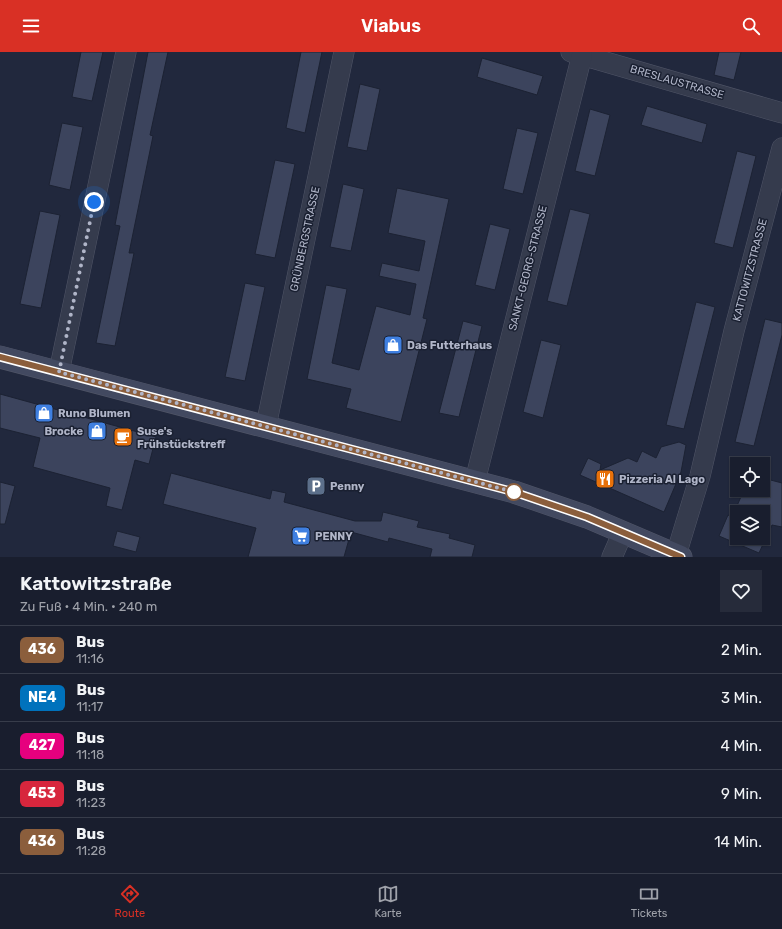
<!DOCTYPE html>
<html lang="de">
<head>
<meta charset="utf-8">
<style>
	body { margin:0; font-family:Rubik,sans-serif; background:#262b3a; color:#f1f3f6; height:100vh; display:flex; flex-direction:column; font-size:15px; white-space:nowrap }
	* { box-sizing:border-box; margin:0 }
	p { font-size:13px; color:#9fa2aa }
	.icon { flex:none; width:22px; height:22px; fill:none; stroke:currentColor; stroke-width:2; stroke-linecap:round; stroke-linejoin:round }
	.map { position:relative; height:505px; overflow:hidden }
	.details { display:flex; flex-direction:column; background:#191e2e; flex:1 }
	.details>* { flex:none }
	.badge { padding:0 8px; border-radius:6px; font-size:14px; line-height:26px }
	.controls { position:absolute; left:730px; top:405px; display:grid; gap:8px }
	.controls a { display:grid; place-items:center; width:40px; height:40px; border-radius:0px; background:#191e2e; box-shadow:0 1px 3px #0004,0 0 0 1px #373c4a; font-size:20px }
	.you { position:absolute; width:20px; height:20px; margin:-10px; border:3px solid #fff; border-radius:50%; background:#1a73e8; box-shadow:0 0 0 6px #1a73e833 }
	.map>.badge { position:absolute; translate:-50% -50%; box-shadow:0 0 0 2px #fff }
	.round { display:grid; place-items:center; flex:none; width:42px; height:42px; border-radius:0px; background:#262b3a }
	.overview { display:flex; align-items:center; justify-content:space-between; height:68px; padding:0 20px }
	h1 { font-size:19px; font-weight:600; line-height:30px }
	ul { padding:0; list-style:none }
	li { display:flex; align-items:center; gap:12px; height:48px; padding:0 20px; border-top:1px solid #373c4a }
	li div { flex:1 }
	li b { display:block; font-size:15px }
	li em { font-style:normal }
	li .badge { min-width:44px; font-weight:700; text-align:center }
	header { display:flex; justify-content:space-between; align-items:center; height:52px; padding:0 20px; background:#d93025; color:#fff; font-size:18px; font-weight:600 }
	.menu { display:flex; justify-content:space-around; align-items:center; height:56px; border-top:1px solid #373c4a; background:#191e2e; font-size:11px; color:#9fa2aa }
	.menu a { display:grid; justify-items:center; gap:2px }
	.menu .active { color:#d93025 }
	.map>svg:first-child { display:block }
	.building { fill:#3c445d; stroke:#1c2233; fill-rule:evenodd }
	.lines { fill:none; stroke-linecap:round; stroke-linejoin:round }
	.street-casing { stroke:#505567; stroke-width:21 }
	.secondary-casing { stroke:#505567; stroke-width:23 }
	.street { stroke:#353b4d; stroke-width:20 }
	.secondary { stroke:#424960; stroke-width:22 }
	.line-casing { stroke:#fff; stroke-width:9 }
	.line { stroke:#8b5e3c; stroke-width:6 }
	.walk { stroke:#b0b5c8; stroke-width:4; stroke-dasharray:0 7.2 }
	.stop-dot { fill:#fff; stroke:#8b5e3c; stroke-width:2 }
	.labels { text-anchor:middle; dominant-baseline:central; stroke-width:3; stroke-linejoin:round; paint-order:stroke }
	.street-label { font-size:11px; fill:#b0b5c8; stroke:#1a2031 }
	.poi-label { font-size:11px; font-weight:bold; fill:#b0b5c8; stroke:#1a2031; text-anchor:start }
</style>
</head>
<body>
<header><svg class="icon" aria-label="menu" viewBox="0 0 24 24"><path d="M4 6h16M4 12h16M4 18h16"/></svg>Viabus<svg class="icon" aria-label="search" viewBox="0 0 24 24"><circle cx="10" cy="10" r="6"/><path d="M15 15l6 6"/></svg></header>
<div class="map">
<svg width="782" height="505" viewBox="0 0 782 505">
	<rect width="100%" height="100%" fill="#21283d"/>
	<!-- building -->
	<g class="building">
		<polygon points="81,0 103,0 92,49 72,45"/>
		<polygon points="148,0 168,0 150,83 153,84 129,201 134,201 115,294 96,291 120,174 115,173"/>
		<polygon points="301,0 322,0 305,81 286,76"/>
		<polygon points="719,0 741,0 734,28 714,23"/>
		<polygon points="482,6 543,24 537,43 477,25"/>
		<polygon points="360,32 380,37 367,99 347,95"/>
		<polygon points="647,54 707,72 702,91 641,73"/>
		<polygon points="590,57 610,63 595,124 575,119"/>
		<polygon points="62,71 83,75 70,138 49,133"/>
		<polygon points="517,76 538,81 523,142 503,137"/>
		<polygon points="737,99 756,104 733,196 714,191"/>
		<polygon points="275,108 295,112 275,206 255,202"/>
		<polygon points="343,132 364,137 351,199 330,195"/>
		<polygon points="397,136 449,147 423,266 427,267 401,370 346,356 351,337 307,327 326,233 347,237 332,311 359,318 376,254 410,263 416,232 379,224 382,211 419,219 425,189 388,181"/>
		<polygon points="570,157 590,162 567,254 547,249"/>
		<polygon points="40,159 60,163 41,256 20,252"/>
		<polygon points="490,172 510,177 495,238 475,233"/>
		<polygon points="245,231 265,235 245,329 225,325"/>
		<polygon points="696,250 715,255 684,377 666,373"/>
		<polygon points="765,267 782,271 782,283 754,394 735,390"/>
		<polygon points="463,269 482,274 459,365 439,361"/>
		<polygon points="541,288 561,293 543,366 523,360"/>
		<polygon points="0,342 156,385 149,412 135,408 122,458 106,454 110,436 33,415 40,386 0,376"/>
		<polygon points="679,390 686,393 681,420 664,460 580,423 588,406 601,412 600,418 628,406 637,410 642,399 656,406 661,395"/>
		<polygon points="171,421 270,447 272,438 286,441 284,450 355,469 381,469 383,460 419,469 417,475 450,482 449,486 475,493 472,505 430,505 432,497 389,486 388,490 351,480 344,505 248,505 256,476 163,452"/>
		<path d="M763 426 782 431V475L772 473 759 501 719 484 728 463 732 465 744 438H763ZM737 460H763V486H737Z"/>
		<polygon points="0,430 15,434 5,472 0,472"/>
		<polygon points="117,479 140,485 136,500 113,494"/>
	</g>
	<g class="lines">
		<defs>
			<g id="street">
				<polyline points="571,0 782,61"/>
				<polyline points="59,320 126,0"/>
				<polyline points="266,374 344,0"/>
				<polyline points="475,429 582,3"/>
				<polyline points="676,503 700,424 734,279 782,96"/>
				<polyline points="612,505 623,480"/>
			</g>
			<polyline id="secondary" points="0,305 514,440 587,465 681,505"/>
		</defs>
		<!-- street casing -->
		<use href="#street" class="street-casing"/>
		<!-- secondary casing -->
		<use href="#secondary" class="secondary-casing"/>
		<!-- street -->
		<use href="#street" class="street"/>
		<!-- secondary -->
		<use href="#secondary" class="secondary"/>
	</g>
	<g class="lines">
		<defs>
			<polyline id="line" points="0,305 514,440 587,465 681,505"/>
		</defs>
		<!-- line casing -->
		<use href="#line" class="line-casing"/>
		<!-- line -->
		<use href="#line" class="line"/>
		<!-- walk -->
		<polyline class="walk" points="94,150 59,320 514,440"/>
	</g>
	<!-- icons -->
	<defs>
		<symbol id="shop-square" viewBox="-11 -11 22 22"><rect x="-9" y="-9" width="18" height="18" rx="4" fill="#3f7fe0" stroke="#1a2031"/><path d="M-5-2.5h2.3a2.7 3.5 0 0 1 5.4 0H5L5.5 6h-11ZM-1.5-2.5h3a1.5 2.3 0 0 0-3 0Z" fill="#fff"/></symbol>
		<symbol id="cafe-square" viewBox="-11 -11 22 22"><rect x="-9" y="-9" width="18" height="18" rx="4" fill="#e8710a" stroke="#1a2031"/><path d="M-5.5-4.5H6V0H3Q3 3.5 0 3.5H-2.5Q-5.5 3.5-5.5 0ZM3-3.2v2h1.7v-2ZM-6 4.5H4V6H-6Z" fill="#fff"/></symbol>
		<symbol id="restaurant-square" viewBox="-11 -11 22 22"><rect x="-9" y="-9" width="18" height="18" rx="4" fill="#e8710a" stroke="#1a2031"/><path d="M-5-6h1v4h1v-4h1v4h1v-4h1v5L-1.5 .5V6h-2V.5L-5-1ZM5-6V6H3V1.5H1.5Q1.5-4 5-6Z" fill="#fff"/></symbol>
		<symbol id="parking-square" viewBox="-11 -11 22 22"><rect x="-9" y="-9" width="18" height="18" rx="4" fill="#5c6f8a" stroke="#1a2031"/><path d="M-3.5-5.5H1a3.5 3.5 0 0 1 0 7H-1V5.5H-3.5ZM-1-3.4V-.6H.8a1.4 1.4 0 0 0 0-2.8Z" fill="#fff"/></symbol>
		<symbol id="supermarket-square" viewBox="-11 -11 22 22"><rect x="-9" y="-9" width="18" height="18" rx="4" fill="#3f7fe0" stroke="#1a2031"/><path d="M-6-5.5h2.5l.6 2H6L4.5 2H-2.5L-4.4-4H-6ZM-1.5 3.2a1.3 1.3 0 1 0 .1 0ZM3 3.2a1.3 1.3 0 1 0 .1 0Z" fill="#fff"/></symbol>
	</defs>
	<g fill-rule="evenodd">
		<use href="#shop-square" x="382" y="282" width="22" height="22"/>
		<use href="#shop-square" x="33" y="350" width="22" height="22"/>
		<use href="#shop-square" x="86" y="368" width="22" height="22"/>
		<use href="#cafe-square" x="112" y="374" width="22" height="22"/>
		<use href="#restaurant-square" x="594" y="416" width="22" height="22"/>
		<use href="#parking-square" x="305" y="423" width="22" height="22"/>
		<use href="#supermarket-square" x="290" y="473" width="22" height="22"/>
	</g>
	<!-- markers -->
	<circle class="stop-dot" cx="514" cy="440" r="8"/>
	<g class="labels">
		<!-- street labels -->
		<g class="street-label">
			<text transform="translate(677 30) rotate(16)">BRESLAUSTRASSE</text>
			<text transform="translate(305 187) rotate(-78)">GRÜNBERGSTRASSE</text>
			<text transform="translate(528 216) rotate(-76)">SANKT-GEORG-STRASSE</text>
			<text transform="translate(750 218) rotate(-75)">KATTOWITZSTRASSE</text>
		</g>
		<!-- poi labels -->
		<g class="poi-label">
			<text x="407" y="293">Das Futterhaus</text>
			<text x="58" y="361">Runo Blumen</text>
			<text x="83" y="379" text-anchor="end">Brocke</text>
			<text x="137" y="379">Suse's<tspan x="137" dy="13">Frühstückstreff</tspan></text>
			<text x="619" y="427">Pizzeria Al Lago</text>
			<text x="330" y="434">Penny</text>
			<text x="315" y="484">PENNY</text>
		</g>
	</g>
</svg>
<div class="controls">
<a><svg class="icon" aria-label="locate" viewBox="0 0 24 24"><circle cx="12" cy="12" r="6"/><path d="M12 2v4M12 18v4M2 12h4M18 12h4"/></svg></a>
<a><svg class="icon" aria-label="layers" viewBox="0 0 24 24"><path d="M12 4l9 5-9 5-9-5zM3 14l9 5 9-5"/></svg></a>
</div>
<div class="you" style="left:94px;top:150px"></div>
</div>
<section class="details">
<div class="overview"><div><h1>Kattowitzstraße</h1><p>Zu Fuß · 4 Min. · 240 m</p></div><a class="round"><svg class="icon" aria-label="heart" viewBox="0 0 24 24"><path d="M12 20l-8-8c-3-5 5-10 8-4 3-6 11-1 8 4z"/></svg></a></div>
<ul>
<li><span class="badge" style="background:#8b5e3c;color:#fff">436</span><div><b>Bus</b><p>11:16</p></div><em>2 Min.</em></li>
<li><span class="badge" style="background:#0072bc;color:#fff">NE4</span><div><b>Bus</b><p>11:17</p></div><em>3 Min.</em></li>
<li><span class="badge" style="background:#e6007e;color:#fff">427</span><div><b>Bus</b><p>11:18</p></div><em>4 Min.</em></li>
<li><span class="badge" style="background:#d7263d;color:#fff">453</span><div><b>Bus</b><p>11:23</p></div><em>9 Min.</em></li>
<li><span class="badge" style="background:#8b5e3c;color:#fff">436</span><div><b>Bus</b><p>11:28</p></div><em>14 Min.</em></li>
</ul>
</section>
<nav class="menu">
<a class="active"><svg class="icon" aria-label="directions" viewBox="0 0 24 24"><path d="M12 3l9 9-9 9-9-9zM9 14v-3h6M13 9l2 2-2 2"/></svg>Route</a>
<a><svg class="icon" aria-label="map" viewBox="0 0 24 24"><path d="M3 6l6-2 6 2 6-2v14l-6 2-6-2-6 2zM9 4v14M15 6v14"/></svg>Karte</a>
<a><svg class="icon" aria-label="tickets" viewBox="0 0 24 24"><path d="M3 7h18v10H3zM15 7v10"/></svg>Tickets</a>
</nav>
</body>
</html>
